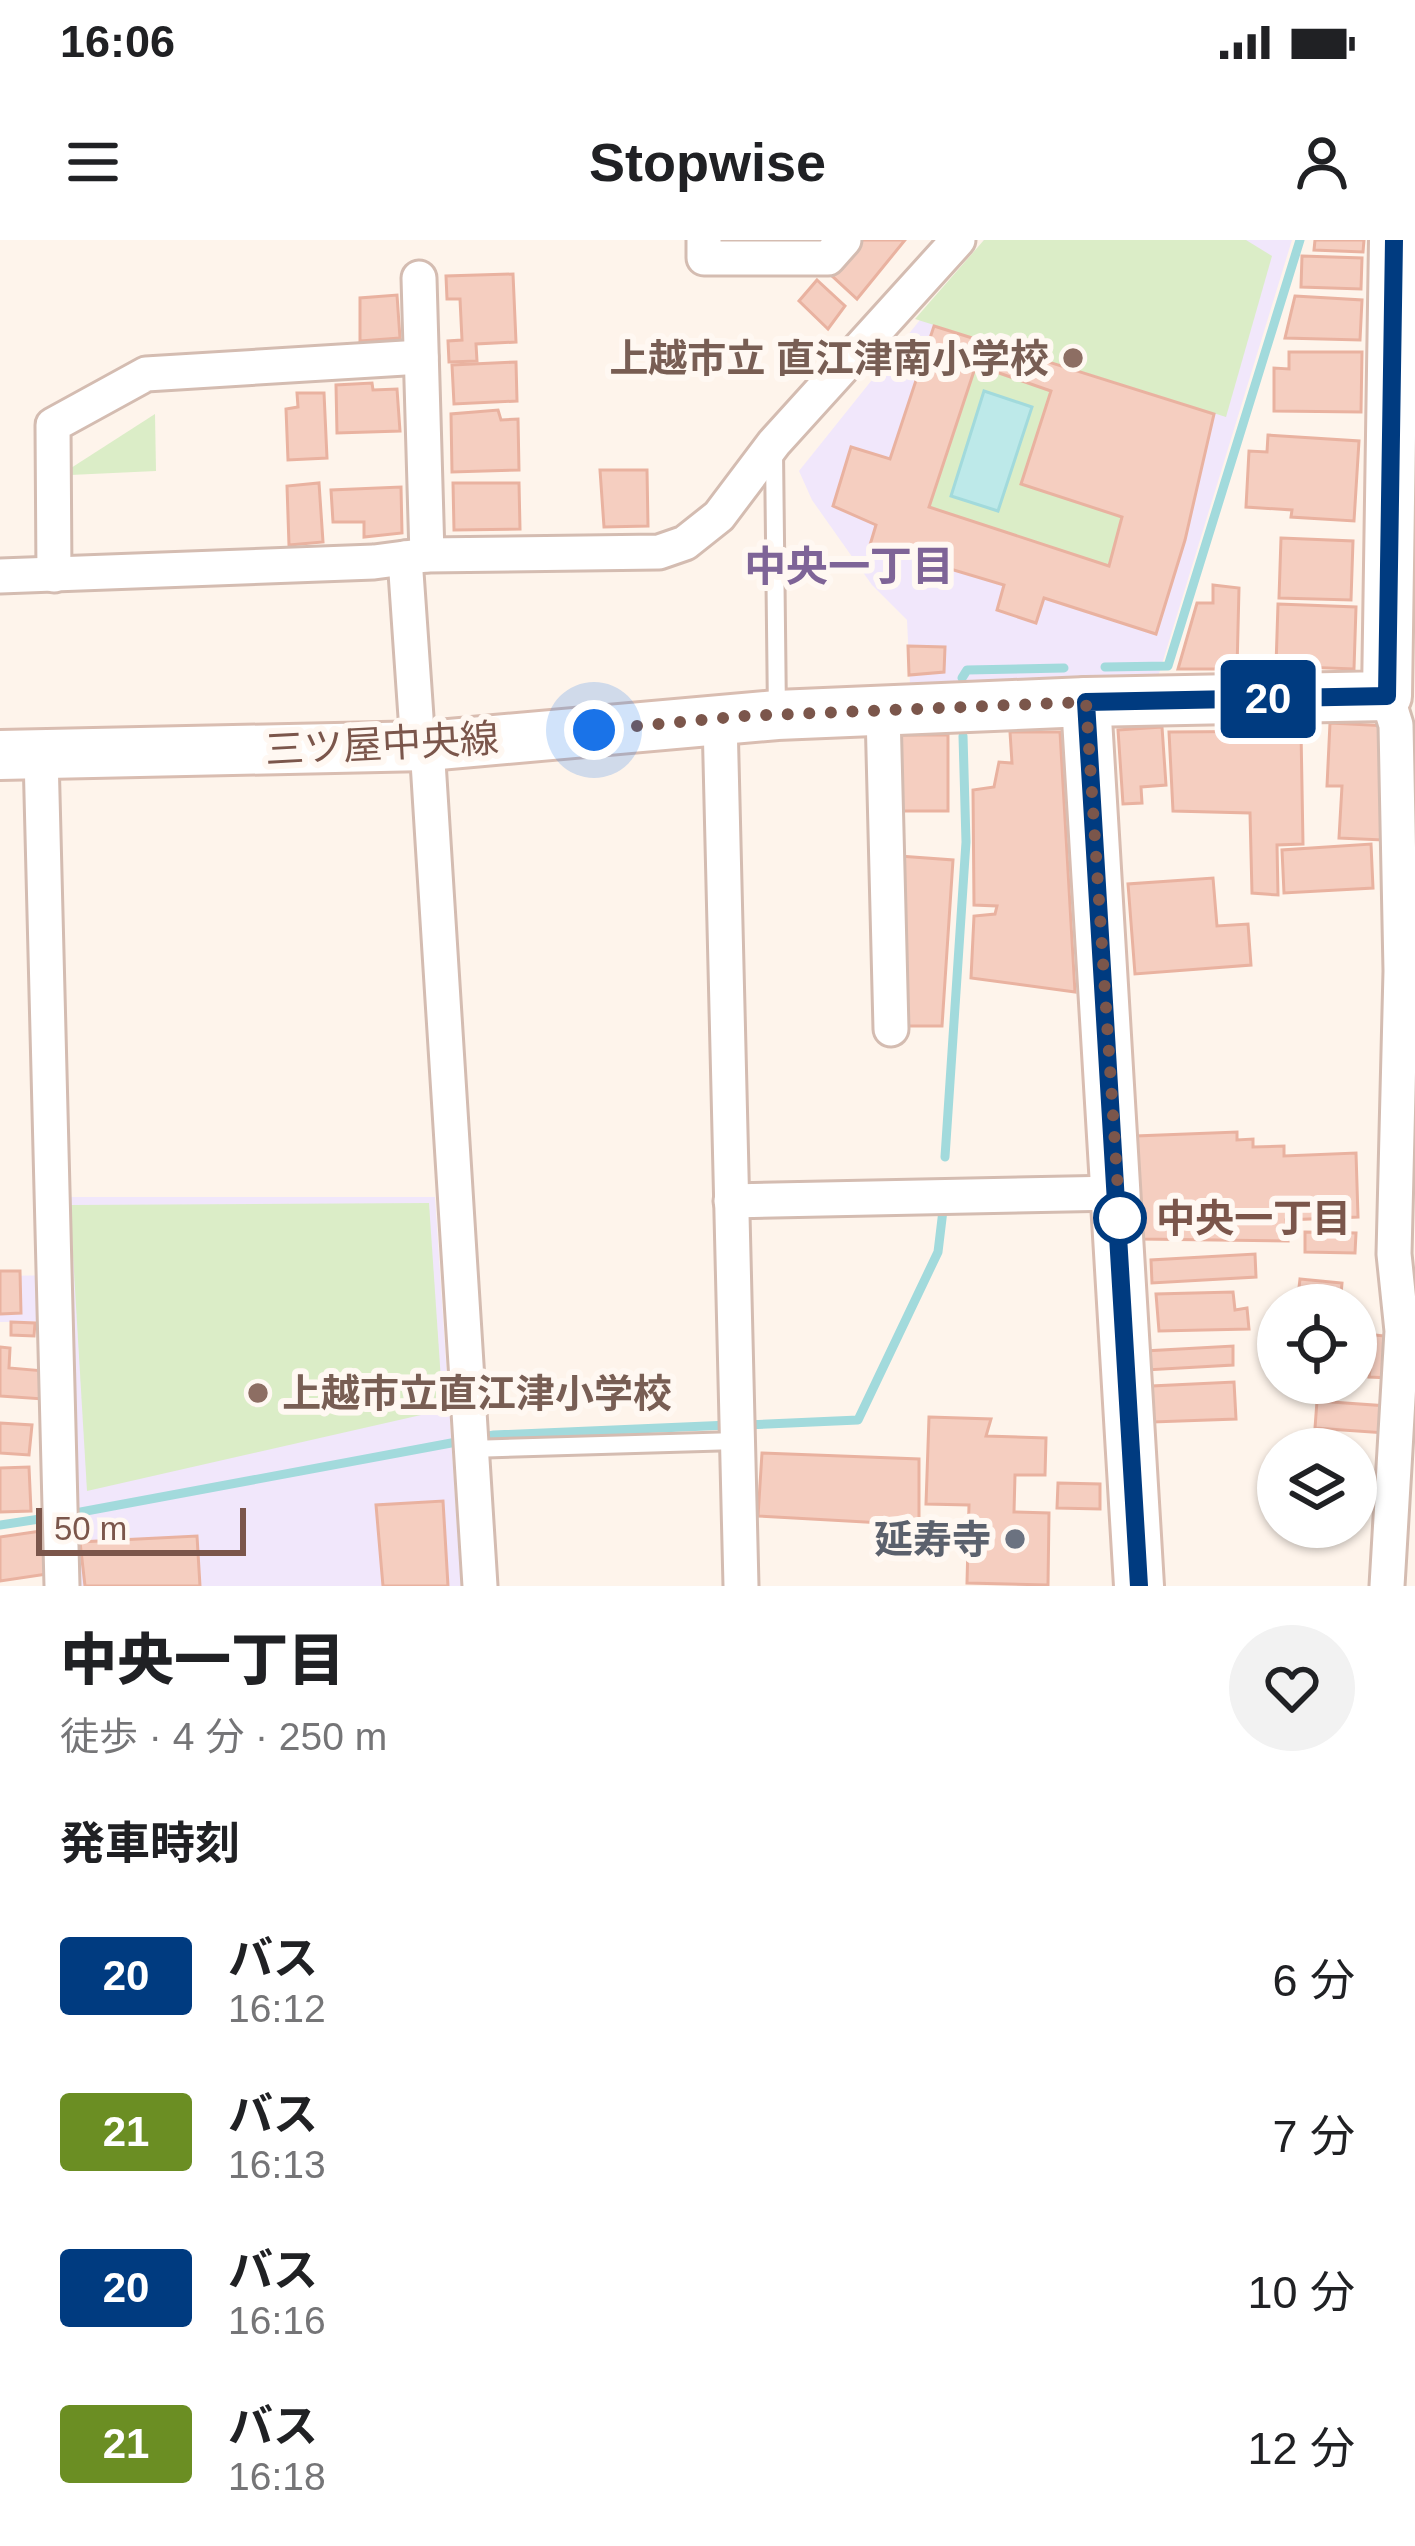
<!DOCTYPE html>
<html lang="ja">
<head>
<meta charset="utf-8">
<style>
	body { margin:0; font-family:Arial,"Noto Sans JP",sans-serif; background:#f2f2f2; color:#202124; height:100vh; display:flex; flex-direction:column; font-size:45px; white-space:nowrap }
	* { box-sizing:border-box; margin:0 }
	p { font-size:39px; color:#757577 }
	.icon { flex:none; width:66px; height:66px; fill:none; stroke:currentColor; stroke-width:2; stroke-linecap:round; stroke-linejoin:round }
	.map { position:relative; height:1346px; overflow:hidden }
	.side { display:flex; flex-direction:column; background:#fff; flex:1 }
	.side>* { flex:none }
	.badge { padding:0 24px; border-radius:9px; font-size:42px; line-height:78px }
	.tools { position:absolute; left:1257px; top:1044px; display:grid; gap:24px }
	.tools a { display:grid; place-items:center; width:120px; height:120px; border-radius:50%; background:#fff; box-shadow:0 3px 9px #0004; font-size:60px }
	.scale { position:absolute; left:36px; bottom:30px; width:210px; box-sizing:border-box; padding-left:12px; border:6px solid #7b564b; border-top:0; font-size:33px; line-height:42px; white-space:nowrap; color:#7b564b; -webkit-text-stroke:9px #fff8f2; paint-order:stroke }
	.you { position:absolute; width:60px; height:60px; margin:-30px; border:9px solid #fff; border-radius:50%; background:#1a73e8; box-shadow:0 0 0 18px #1a73e833 }
	.map>.badge { position:absolute; translate:-50% -50%; box-shadow:0 0 0 6px #fff }
	h2 { padding:0 60px; font-size:45px; line-height:108px }
	.round { display:grid; place-items:center; flex:none; width:126px; height:126px; border-radius:63px; background:#f2f2f2 }
	.head { display:flex; align-items:center; justify-content:space-between; height:204px; padding:0 60px }
	h1 { font-size:57px; font-weight:800; line-height:90px }
	ul { padding:0; list-style:none }
	li { display:flex; align-items:center; gap:36px; height:156px; padding:0 60px }
	li div { flex:1 }
	li b { display:block; font-size:45px }
	li em { font-style:normal }
	li .badge { min-width:132px; font-weight:700; text-align:center }
	.status { display:flex; justify-content:space-between; align-items:center; height:84px; padding:0 60px; background:#fff; direction:ltr }
	.status svg { height:33px; fill:currentColor }
	header { display:flex; justify-content:space-between; align-items:center; height:156px; padding:0 60px; background:#fff; font-size:54px; font-weight:800 }
	.map>svg:first-child { display:block }
	.education { fill:#f1e7fb }
	.green { fill:#dbedc7 }
	.water { fill:#bde9e9; stroke:#a2dadc; stroke-width:3 }
	.lines { fill:none; stroke-linecap:round; stroke-linejoin:round }
	.stream { stroke:#a2dadc; stroke-width:9 }
	.building { fill:#f5cec0; stroke:#e9b2a0; stroke-width:3; fill-rule:evenodd }
	.service-casing { stroke:#d4bcb1; stroke-width:22 }
	.minor-casing { stroke:#d4bcb1; stroke-width:39 }
	.secondary-casing { stroke:#d9bdb1; stroke-width:54 }
	.service { stroke:#fff; stroke-width:16 }
	.minor { stroke:#fff; stroke-width:33 }
	.secondary { stroke:#fff; stroke-width:48 }
	.line-casing { stroke:#fff; stroke-width:27 }
	.line { stroke:#003b80; stroke-width:18 }
	.walk { stroke:#7b564b; stroke-width:12; stroke-dasharray:0 21.6 }
	.education-dot { fill:#8d6e63; stroke:#fff8f2; stroke-width:4.5 }
	.stop-dot { fill:#fff; stroke:#003b80; stroke-width:6 }
	.worship-dot { fill:#6b7280; stroke:#fff8f2; stroke-width:4.5 }
	.labels { text-anchor:middle; dominant-baseline:central; stroke-width:12; stroke-linejoin:round; paint-order:stroke }
	.education-label { font-size:39px; font-weight:bold; fill:#785e54; stroke:#fff8f2; text-anchor:end }
	.street-label { font-size:39px; fill:#7b564b; stroke:#fff8f2 }
	.stop-label { font-size:39px; font-weight:bold; fill:#7b564b; stroke:#fff8f2; text-anchor:start }
	.worship-label { font-size:39px; font-weight:bold; fill:#5b616d; stroke:#fff8f2; text-anchor:end }
	.neighbourhood-label { font-size:42px; font-weight:bold; fill:#7e6497; stroke:#fff8f2 }
</style>
</head>
<body>
<div class="status"><b>16:06</b><svg viewBox="0 0 49 12"><path d="M0 12V9h3v3zM5 12V6h3v6zM10 12V3h3v9zM15 12V0h3v12zM26 1h20v11H26zM47 4h2v5h-2z"/></svg></div>
<header><svg class="icon" aria-label="menu" viewBox="0 0 24 24"><path d="M4 6h16M4 12h16M4 18h16"/></svg>Stopwise<svg class="icon" aria-label="person" viewBox="0 0 24 24"><circle cx="12" cy="8" r="4"/><path d="M4 21q1-7 8-7t8 7"/></svg></header>
<div class="map">
<svg width="1415" height="1346" viewBox="0 0 1415 1346">
	<rect width="100%" height="100%" fill="#fef4eb"/>
	<!-- education -->
	<g class="education">
		<polygon points="984,0 1292,0 1158,437 910,444 907,380 872,345 812,260 799,231"/>
		<polygon points="61,957 435,957 461,1346 77,1346 63,1081 0,1082 0,1036 63,1035"/>
	</g>
	<!-- green -->
	<g class="green">
		<polygon points="984,0 1246,0 1272,16 1226,177 915,79"/>
		<polygon points="976,125 1051,151 1022,244 1122,277 1109,326 929,267"/>
		<polygon points="155,174 156,231 70,235 71,228"/>
		<polygon points="429,963 443,1170 87,1251 70,965"/>
	</g>
	<!-- water -->
	<polygon class="water" points="984,151 1032,167 998,271 951,256"/>
	<g class="lines">
		<!-- stream -->
		<g class="stream">
			<polyline points="1105,427 1168,426 1300,0"/>
			<polyline points="962,438 967,430 1064,428"/>
			<polyline points="945,917 966,602 963,496"/>
			<polyline points="746,1185 858,1180 938,1012 944,962"/>
			<polyline points="70,1274 494,1195 730,1185"/>
			<polyline points="0,1285 53,1277"/>
		</g>
	</g>
	<!-- building -->
	<g class="building">
		<polygon points="858,0 905,0 857,59 830,34"/>
		<polygon points="1315,0 1364,0 1363,12 1314,10"/>
		<polygon points="1302,16 1362,18 1361,49 1301,47"/>
		<polygon points="513,34 516,102 476,104 477,121 449,122 448,101 462,100 460,59 447,59 446,36"/>
		<polygon points="817,40 845,66 828,89 799,61"/>
		<polygon points="397,55 400,98 360,101 360,58"/>
		<polygon points="1295,56 1362,60 1360,100 1285,98"/>
		<path d="M934 86 1214 174 1185 300 1156 394 1044 358 1036 383 997 370 1004 345 870 305 876 285 833 266 851 207 890 219ZM976 125 1051 151 1021 244 1122 277 1109 326 929 267Z"/>
		<polygon points="1289,112 1362,112 1361,172 1274,171 1274,128 1289,129"/>
		<polygon points="516,122 517,161 454,164 452,125"/>
		<polygon points="372,143 373,150 397,149 400,191 337,193 336,145"/>
		<polygon points="297,153 324,153 327,218 288,220 286,169 298,167"/>
		<polygon points="498,170 501,180 518,179 519,230 452,232 451,174"/>
		<polygon points="1268,195 1359,201 1354,281 1291,277 1292,270 1246,267 1249,211 1267,212"/>
		<polygon points="600,230 647,230 648,286 604,287"/>
		<polygon points="319,243 323,302 289,305 287,246"/>
		<polygon points="453,243 519,243 520,289 454,290"/>
		<polygon points="401,247 402,293 364,297 364,282 333,282 331,250"/>
		<polygon points="1281,298 1353,301 1351,360 1279,358"/>
		<polygon points="1213,345 1239,348 1237,429 1178,429 1197,363 1213,363"/>
		<polygon points="1278,364 1356,367 1354,429 1276,426"/>
		<polygon points="908,406 945,407 944,432 909,435"/>
		<polygon points="1330,483 1389,486 1383,600 1339,598 1342,546 1327,546"/>
		<polygon points="1162,487 1166,545 1141,547 1142,563 1123,564 1118,490"/>
		<polygon points="1301,491 1303,604 1277,605 1278,655 1252,653 1250,573 1173,571 1169,492"/>
		<polygon points="1010,492 1060,492 1075,752 971,738 974,676 995,674 997,666 974,665 973,550 994,547 999,522 1012,523"/>
		<polygon points="895,495 948,495 948,571 896,571"/>
		<polygon points="1371,604 1373,648 1284,653 1282,610"/>
		<polygon points="899,616 953,620 942,786 902,786"/>
		<polygon points="1213,638 1217,686 1248,684 1251,725 1135,734 1128,644"/>
		<polygon points="1237,892 1237,900 1253,899 1253,907 1284,906 1284,916 1356,913 1358,977 1286,980 1288,1001 1140,999 1136,896"/>
		<polygon points="1305,992 1356,993 1355,1013 1305,1012"/>
		<polygon points="1255,1014 1256,1037 1152,1043 1151,1020"/>
		<polygon points="0,1031 20,1031 21,1073 0,1074"/>
		<polygon points="1300,1039 1342,1043 1340,1065 1297,1065"/>
		<polygon points="1233,1052 1235,1070 1247,1068 1249,1089 1159,1091 1156,1054"/>
		<polygon points="11,1082 35,1083 34,1096 11,1095"/>
		<polygon points="1375,1095 1394,1097 1390,1138 1369,1137"/>
		<polygon points="1233,1106 1233,1125 1146,1130 1145,1111"/>
		<polygon points="0,1107 10,1108 9,1128 45,1131 43,1159 0,1156"/>
		<polygon points="1234,1142 1236,1179 1153,1182 1152,1146"/>
		<polygon points="1317,1161 1387,1166 1385,1193 1315,1188"/>
		<polygon points="929,1177 991,1179 986,1196 1046,1198 1045,1235 1015,1235 1014,1272 1049,1273 1048,1345 967,1343 969,1265 926,1264"/>
		<polygon points="0,1183 32,1185 29,1215 0,1213"/>
		<polygon points="762,1213 919,1219 919,1285 758,1276"/>
		<polygon points="29,1227 31,1271 0,1272 0,1228"/>
		<polygon points="1058,1243 1100,1244 1100,1269 1057,1268"/>
		<polygon points="443,1261 448,1346 383,1346 376,1265"/>
		<polygon points="41,1291 47,1334 0,1341 0,1297"/>
		<polygon points="197,1296 200,1346 85,1346 80,1302"/>
	</g>
	<g class="lines">
		<defs>
			<g id="service">
				<polyline points="774,212 777,474"/>
				<polyline points="470,1209 737,1201"/>
			</g>
			<g id="minor">
				<polyline points="704,0 704,18 828,18 844,0"/>
				<polyline points="419,38 427,315"/>
				<polyline points="405,318 418,506"/>
				<polyline points="54,335 53,185 146,134 421,117"/>
				<polyline points="0,336 374,322 427,315 659,312 685,303 719,276 774,203 958,0"/>
				<polyline points="1387,456 1396,485 1401,731 1394,1014 1402,1091 1387,1346"/>
				<polyline points="883,472 891,789"/>
				<polyline points="720,479 741,1346"/>
				<polyline points="427,506 480,1346"/>
				<polyline points="41,515 62,1346"/>
				<polyline points="731,961 1118,953"/>
			</g>
			<g id="secondary">
				<polyline points="1086,462 1139,1346"/>
				<polyline points="0,515 427,506 777,475 1086,462 1387,456 1394,0"/>
			</g>
		</defs>
		<!-- service casing -->
		<use href="#service" class="service-casing"/>
		<!-- minor casing -->
		<use href="#minor" class="minor-casing"/>
		<!-- secondary casing -->
		<use href="#secondary" class="secondary-casing"/>
		<!-- service -->
		<use href="#service" class="service"/>
		<!-- minor -->
		<use href="#minor" class="minor"/>
		<!-- secondary -->
		<use href="#secondary" class="secondary"/>
	</g>
	<g class="lines">
		<defs>
			<polyline id="line" points="1139,1346 1086,462 1387,456 1394,0"/>
		</defs>
		<!-- line casing -->
		<use href="#line" class="line-casing"/>
		<!-- line -->
		<use href="#line" class="line"/>
		<!-- walk -->
		<polyline class="walk" points="594,490 743,476 1086,462 1121,997 1120,978"/>
	</g>
	<!-- markers -->
	<g class="education-dot">
		<circle cx="1073" cy="118" r="12"/>
		<circle cx="258" cy="1153" r="12"/>
	</g>
	<circle class="stop-dot" cx="1120" cy="978" r="24"/>
	<circle class="worship-dot" cx="1015" cy="1299" r="12"/>
	<g class="labels">
		<!-- education labels -->
		<g class="education-label">
			<text x="1049" y="118">上越市立 直江津南小学校</text>
			<text x="282" y="1153" text-anchor="start">上越市立直江津小学校</text>
		</g>
		<!-- street labels -->
		<g class="street-label">
			<text transform="translate(382 504) rotate(-3)">三ツ屋中央線</text>
		</g>
		<!-- stop labels -->
		<g class="stop-label">
			<text x="1156" y="978">中央一丁目</text>
		</g>
		<!-- worship labels -->
		<g class="worship-label">
			<text x="991" y="1299">延寿寺</text>
		</g>
		<!-- neighbourhood labels -->
		<g class="neighbourhood-label">
			<text x="849" y="326">中央一丁目</text>
		</g>
	</g>
</svg>
<div class="tools">
<a><svg class="icon" aria-label="locate" viewBox="0 0 24 24"><circle cx="12" cy="12" r="6"/><path d="M12 2v4M12 18v4M2 12h4M18 12h4"/></svg></a>
<a><svg class="icon" aria-label="layers" viewBox="0 0 24 24"><path d="M12 4l9 5-9 5-9-5zM3 14l9 5 9-5"/></svg></a>
</div>
<div class="scale">50 m</div>
<div class="you" style="left:594px;top:490px"></div>
<b class="badge" style="left:1268px;top:459px;background:#003b80;color:#fff">20</b>
</div>
<section class="side">
<div class="head"><div><h1>中央一丁目</h1><p>徒歩 · 4 分 · 250 m</p></div><a class="round"><svg class="icon" aria-label="heart" viewBox="0 0 24 24"><path d="M12 20l-8-8c-3-5 5-10 8-4 3-6 11-1 8 4z"/></svg></a></div>
<h2>発車時刻</h2>
<ul>
<li><span class="badge" style="background:#003b80;color:#fff">20</span><div><b>バス</b><p>16:12</p></div><em>6 分</em></li>
<li><span class="badge" style="background:#6b8e23;color:#fff">21</span><div><b>バス</b><p>16:13</p></div><em>7 分</em></li>
<li><span class="badge" style="background:#003b80;color:#fff">20</span><div><b>バス</b><p>16:16</p></div><em>10 分</em></li>
<li><span class="badge" style="background:#6b8e23;color:#fff">21</span><div><b>バス</b><p>16:18</p></div><em>12 分</em></li>
</ul>
</section>
</body>
</html>
